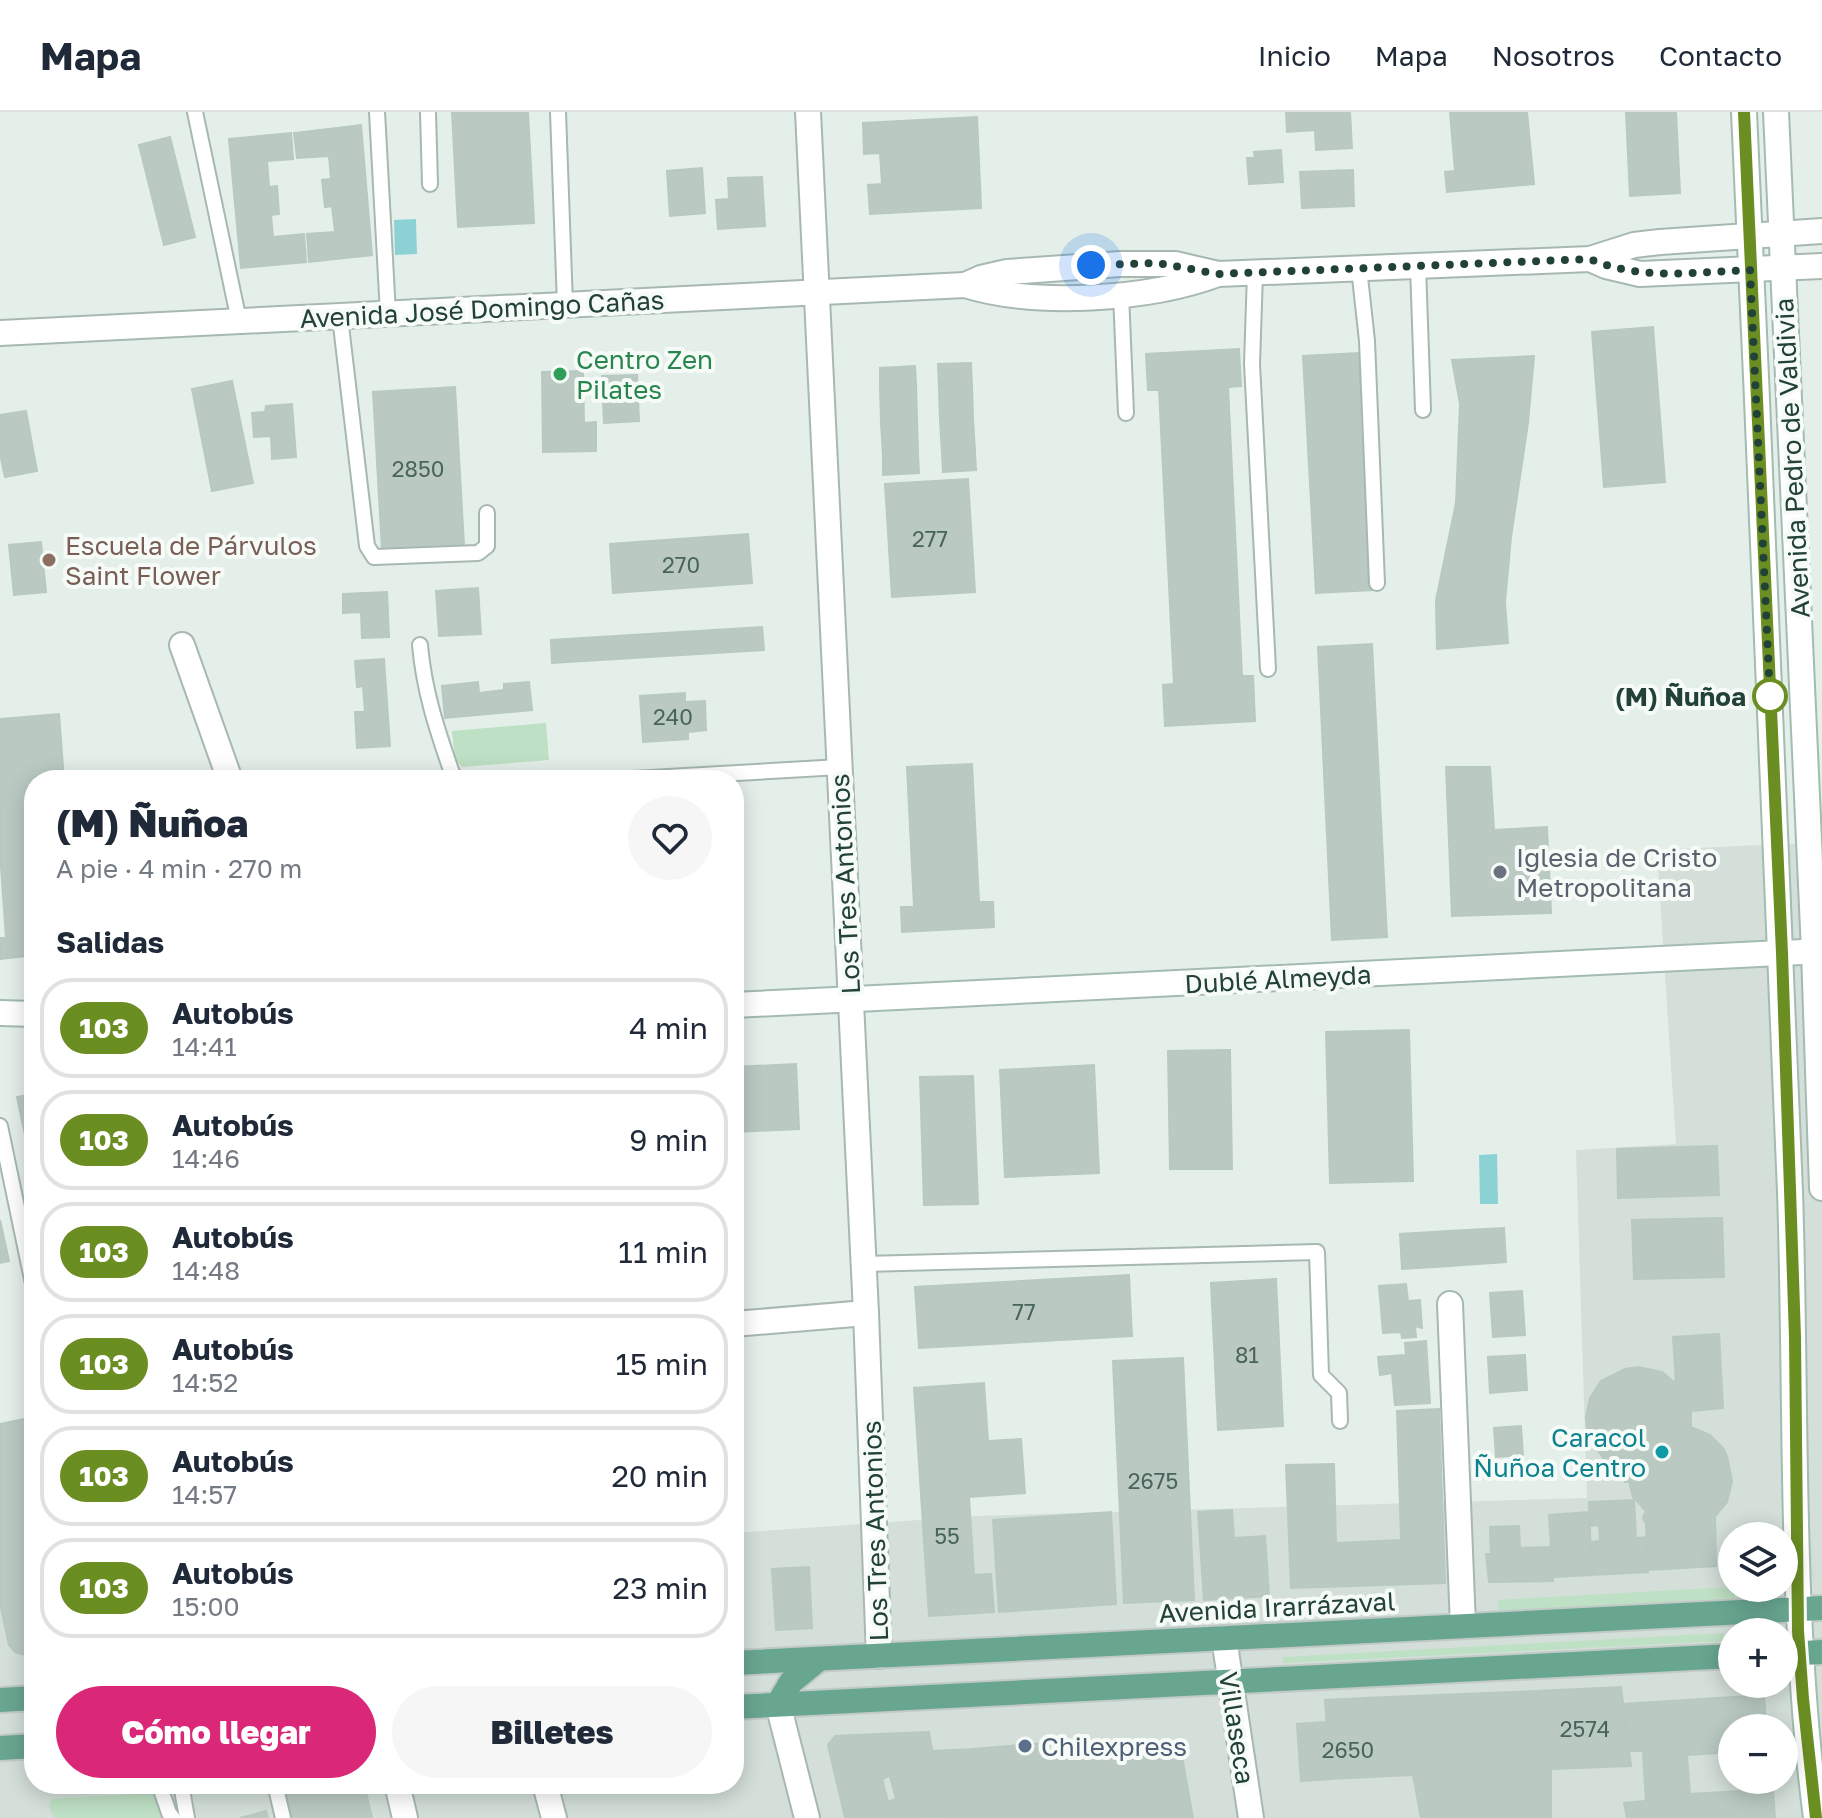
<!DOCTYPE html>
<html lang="es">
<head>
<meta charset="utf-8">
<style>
	body { margin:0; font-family:"Golos Text",sans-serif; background:#f6f6f7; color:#1f2937; height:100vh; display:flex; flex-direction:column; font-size:30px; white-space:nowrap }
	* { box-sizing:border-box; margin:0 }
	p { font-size:26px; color:#747a83 }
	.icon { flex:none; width:44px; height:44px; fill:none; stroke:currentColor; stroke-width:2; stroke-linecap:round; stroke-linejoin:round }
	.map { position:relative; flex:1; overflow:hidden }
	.details { position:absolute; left:24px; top:658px; width:720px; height:1024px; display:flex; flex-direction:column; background:#fff; border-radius:32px; box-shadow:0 4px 20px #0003 }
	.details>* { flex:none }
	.badge { padding:0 16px; border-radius:26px; font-size:28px; line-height:52px }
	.tools { position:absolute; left:1718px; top:1410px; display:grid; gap:16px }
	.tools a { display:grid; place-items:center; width:80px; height:80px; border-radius:50%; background:#fff; box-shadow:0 4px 20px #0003; font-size:40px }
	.you { position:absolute; width:40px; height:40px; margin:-20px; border:6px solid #fff; border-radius:50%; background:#1a73e8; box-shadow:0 0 0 12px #1a73e833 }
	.map>.badge { position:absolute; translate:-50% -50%; box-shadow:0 0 0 4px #fff }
	h2 { padding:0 32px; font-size:30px; line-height:72px }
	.round { display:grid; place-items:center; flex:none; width:84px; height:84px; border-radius:42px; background:#f6f6f7 }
	.overview { display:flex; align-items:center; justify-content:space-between; height:136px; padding:0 32px }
	h1 { font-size:38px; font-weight:800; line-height:60px }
	.primary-button { display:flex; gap:16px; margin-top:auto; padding:16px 32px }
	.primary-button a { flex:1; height:92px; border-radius:48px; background:#db2777; color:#fff; font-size:32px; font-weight:800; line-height:92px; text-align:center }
	.primary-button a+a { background:#f6f6f7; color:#1f2937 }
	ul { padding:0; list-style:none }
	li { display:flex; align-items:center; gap:24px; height:100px; margin:0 16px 12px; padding:0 16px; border:4px solid #e0e1e3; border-radius:32px }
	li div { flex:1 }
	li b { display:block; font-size:30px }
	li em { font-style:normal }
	li .badge { min-width:88px; font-weight:700; text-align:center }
	header { display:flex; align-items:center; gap:48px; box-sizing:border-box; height:112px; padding:0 40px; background:#fff; border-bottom:2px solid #e0e1e3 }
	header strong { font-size:38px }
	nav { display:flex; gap:44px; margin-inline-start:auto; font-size:28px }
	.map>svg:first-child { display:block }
	.built { fill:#d3dfd8; fill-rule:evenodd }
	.green { fill:#bee0c4 }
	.water { fill:#8cd2d5 }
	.building { fill:#bacac2; stroke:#b7c9c0; stroke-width:2 }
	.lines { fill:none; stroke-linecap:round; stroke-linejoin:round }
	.service-casing { stroke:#a7b8b1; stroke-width:18 }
	.minor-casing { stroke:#a7b8b1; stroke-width:28 }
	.tertiary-casing { stroke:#a7b8b1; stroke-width:28 }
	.secondary-casing { stroke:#a3bbb0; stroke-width:28 }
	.primary-casing { stroke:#c1cac7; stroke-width:28 }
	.service { stroke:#fff; stroke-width:14 }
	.minor { stroke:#fff; stroke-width:24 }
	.tertiary { stroke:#fff; stroke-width:24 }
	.secondary { stroke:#fff; stroke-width:24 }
	.primary { stroke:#68a690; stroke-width:24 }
	.line-casing { stroke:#fff; stroke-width:18 }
	.line { stroke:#6b8e23; stroke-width:12 }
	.walk { stroke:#234237; stroke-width:8; stroke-dasharray:0 14.4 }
	.leisure-dot { fill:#2e9e5b; stroke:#f6fbf8; stroke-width:3 }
	.education-dot { fill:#8d6e63; stroke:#f6fbf8; stroke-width:3 }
	.stop-dot { fill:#fff; stroke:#6b8e23; stroke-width:4 }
	.worship-dot { fill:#6b7280; stroke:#f6fbf8; stroke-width:3 }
	.culture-dot { fill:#0f9aa8; stroke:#f6fbf8; stroke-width:3 }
	.service-dot { fill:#5c6f8a; stroke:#f6fbf8; stroke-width:3 }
	.labels { text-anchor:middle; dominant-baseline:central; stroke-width:8; stroke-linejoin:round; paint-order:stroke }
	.number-label { font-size:22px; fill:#49645a }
	.street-label { font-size:26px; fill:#234237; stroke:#f6fbf8 }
	.leisure-label { font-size:26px; fill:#27864d; stroke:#f6fbf8; text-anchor:start }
	.education-label { font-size:26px; fill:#785e54; stroke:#f6fbf8; text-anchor:start }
	.stop-label { font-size:26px; font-weight:bold; fill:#234237; stroke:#f6fbf8; text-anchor:end }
	.worship-label { font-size:26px; fill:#5b616d; stroke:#f6fbf8; text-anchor:start }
	.culture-label { font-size:26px; fill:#0d838f; stroke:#f6fbf8; text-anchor:end }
	.service-label { font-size:26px; fill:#4e5e75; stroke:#f6fbf8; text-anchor:start }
</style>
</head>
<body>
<header>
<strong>Mapa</strong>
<nav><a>Inicio</a><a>Mapa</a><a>Nosotros</a><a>Contacto</a></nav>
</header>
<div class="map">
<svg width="1822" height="1706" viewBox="0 0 1822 1706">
	<rect width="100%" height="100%" fill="#e5efea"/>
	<!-- built -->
	<path class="built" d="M1822 730V1706H0V1419L34 1414V1672H734V1421L976 1404 1587 1386 1576 1038 1676 1032 1657 738ZM1732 1424H1784V1476H1732ZM1732 1520H1784V1572H1732ZM1732 1616H1784V1668H1732Z"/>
	<!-- green -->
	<g class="green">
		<polygon points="546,611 549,648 462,655 455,647 452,619"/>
		<polygon points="1732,1475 1735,1476 1735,1486 1499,1499 1498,1488"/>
		<polygon points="1724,1521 1724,1529 1283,1551 1283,1545"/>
		<polygon points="154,1681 161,1706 55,1706 49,1695 52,1687"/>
	</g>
	<!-- water -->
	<g class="water">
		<polygon points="416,107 417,142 395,143 394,108"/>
		<polygon points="1497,1042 1498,1092 1480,1092 1479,1043"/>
	</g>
	<!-- building -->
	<g class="building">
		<polygon points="452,0 528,0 534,111 458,115"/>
		<polygon points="1286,0 1350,0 1352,36 1316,38 1315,18 1287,20"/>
		<polygon points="1450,0 1527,0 1534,72 1447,80 1445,60 1455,59"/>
		<polygon points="1626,0 1676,0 1680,81 1630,84"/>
		<polygon points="977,5 981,96 870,102 868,73 882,72 880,41 864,42 863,11"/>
		<polygon points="361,13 372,143 309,150 307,122 335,120 332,94 325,95 322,68 331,67 329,44 297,46 294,21"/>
		<polygon points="291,21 293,47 267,49 269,75 277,74 279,102 271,103 273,125 304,122 306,150 241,156 229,27"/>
		<polygon points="170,25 195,125 164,133 139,33"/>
		<polygon points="1281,38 1283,70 1249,72 1247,46 1255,46 1254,40"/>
		<polygon points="702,56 705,101 670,104 667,59"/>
		<polygon points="1353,58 1354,94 1302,96 1300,60"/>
		<polygon points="762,65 765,114 718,117 716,88 729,87 728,66"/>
		<polygon points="1653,215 1665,370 1604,375 1592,220"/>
		<polygon points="1239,237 1241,274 1228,275 1242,564 1253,564 1255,609 1165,614 1163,573 1174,572 1159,278 1148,278 1146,242"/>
		<polygon points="1359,241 1373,478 1316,481 1303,244"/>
		<polygon points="1534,244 1528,311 1511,425 1505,490 1508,531 1437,537 1436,488 1456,391 1460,292 1452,248"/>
		<polygon points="971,251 972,274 939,275 938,252"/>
		<polygon points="915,254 916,273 880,275 880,256"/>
		<polygon points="583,259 584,311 596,310 596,339 543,340 542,260"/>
		<polygon points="637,263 639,309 604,311 602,264"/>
		<polygon points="232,269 253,371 212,379 192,277"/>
		<polygon points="916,273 917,309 881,310 880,275"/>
		<polygon points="972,274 973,307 940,308 939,275"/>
		<polygon points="455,275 464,433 382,437 373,280"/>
		<polygon points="292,292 296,345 272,347 271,324 254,325 252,301 265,300 266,294"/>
		<polygon points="26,299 37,359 5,365 0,342 0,303"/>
		<polygon points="973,307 975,340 942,341 940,308"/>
		<polygon points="917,309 918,341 883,343 881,310"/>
		<polygon points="975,340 976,358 943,360 942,341"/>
		<polygon points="918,341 919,361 883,363 883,343"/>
		<polygon points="968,367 975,480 892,485 885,372"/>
		<polygon points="748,422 752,471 613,481 610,432"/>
		<polygon points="41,430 46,480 14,483 9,433"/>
		<polygon points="478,476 481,522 439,524 436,479"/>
		<polygon points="387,480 389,525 362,526 361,500 343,501 343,482"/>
		<polygon points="762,515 764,538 552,551 551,528"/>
		<polygon points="1372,532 1387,825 1332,828 1318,535"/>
		<polygon points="384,547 390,634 357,636 355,600 365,600 363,574 357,575 355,549"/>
		<polygon points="478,570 479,581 504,578 504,572 529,570 532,598 445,606 442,574"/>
		<polygon points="685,581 685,590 705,589 706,618 688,620 688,627 643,630 640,584"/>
		<polygon points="59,602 64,668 34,668 34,843 0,847 0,826 6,826 0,740 0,607"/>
		<polygon points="972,652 979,790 993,790 994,815 902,820 901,795 914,795 907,655"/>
		<polygon points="1446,655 1490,655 1494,718 1547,715 1551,801 1452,804"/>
		<polygon points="1409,918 1413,1069 1330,1071 1326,920"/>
		<polygon points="1230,938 1232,1057 1170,1057 1168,939"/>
		<polygon points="796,952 799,1017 734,1020 734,955"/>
		<polygon points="1094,953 1099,1061 1005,1065 1000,958"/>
		<polygon points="973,964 978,1092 924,1093 920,965"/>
		<polygon points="34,982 34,1065 17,985"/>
		<polygon points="1717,1034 1719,1083 1618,1086 1617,1037"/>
		<polygon points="1722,1106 1724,1165 1634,1167 1632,1108"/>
		<polygon points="0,1108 9,1149 0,1151"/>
		<polygon points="1504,1116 1506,1150 1450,1154 1448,1119"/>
		<polygon points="1448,1119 1450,1154 1402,1157 1400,1122"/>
		<polygon points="1129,1163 1132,1224 919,1236 915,1175"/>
		<polygon points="1276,1167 1283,1314 1218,1318 1211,1171"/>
		<polygon points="1406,1172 1408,1189 1420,1188 1422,1216 1415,1214 1416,1225 1402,1226 1401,1220 1383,1221 1379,1174"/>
		<polygon points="1522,1179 1525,1223 1493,1225 1490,1181"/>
		<polygon points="1719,1222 1723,1296 1691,1299 1682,1277 1676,1272 1673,1225"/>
		<polygon points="1426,1229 1430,1291 1395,1293 1392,1261 1380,1263 1378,1245 1406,1243 1405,1231"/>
		<polygon points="1525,1243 1527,1278 1490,1281 1488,1245"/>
		<polygon points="1183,1246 1194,1488 1124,1491 1113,1249"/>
		<polygon points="1638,1255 1662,1260 1682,1277 1691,1299 1691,1315 1710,1323 1723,1336 1727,1344 1732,1369 1727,1390 1712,1408 1695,1417 1671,1421 1660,1419 1646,1412 1643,1406 1646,1399 1633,1385 1629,1369 1625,1370 1626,1358 1605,1348 1588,1326 1586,1305 1590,1286 1601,1269 1625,1257"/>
		<polygon points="984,1271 988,1329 1021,1327 1025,1381 969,1385 974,1463 991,1462 994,1500 929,1504 914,1276"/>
		<polygon points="1439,1297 1445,1471 1291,1476 1286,1353 1334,1352 1336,1431 1401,1428 1397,1299"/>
		<polygon points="34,1305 34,1542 25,1543 15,1540 9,1533 0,1491 0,1312"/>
		<polygon points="1521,1314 1523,1343 1496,1345 1494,1316"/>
		<polygon points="1634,1388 1636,1426 1647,1425 1648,1460 1592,1463 1591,1430 1600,1429 1599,1413 1590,1414 1589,1390"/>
		<polygon points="1232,1398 1234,1426 1265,1424 1269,1484 1204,1488 1198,1400"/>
		<polygon points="1111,1400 1116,1492 999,1500 993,1408"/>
		<polygon points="1589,1400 1592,1463 1553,1465 1549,1403"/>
		<polygon points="1715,1404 1716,1454 1648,1458 1646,1412 1660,1419 1683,1421 1695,1417"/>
		<polygon points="1519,1414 1520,1436 1551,1435 1553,1469 1489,1470 1486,1442 1491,1442 1490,1415"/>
		<polygon points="809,1455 812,1516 776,1518 772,1457"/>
		<polygon points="1621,1575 1631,1654 1551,1657 1537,1579"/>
		<polygon points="1537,1579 1551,1657 1551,1706 1421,1706 1413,1663 1369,1665 1364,1586"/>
		<polygon points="1764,1583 1766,1616 1732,1616 1732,1640 1687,1643 1690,1682 1773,1677 1775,1706 1627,1706 1624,1691 1646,1689 1643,1639 1629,1639 1624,1592"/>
		<polygon points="1364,1586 1369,1665 1331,1667 1325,1588"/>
		<polygon points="1327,1610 1331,1667 1301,1669 1297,1612"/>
		<polygon points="929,1620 943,1705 901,1706 879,1622"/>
		<polygon points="879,1622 889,1664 882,1667 888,1690 895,1687 901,1706 845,1706 828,1633 835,1624"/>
		<polygon points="1044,1631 1051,1706 982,1706 975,1637"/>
		<polygon points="1180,1634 1193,1706 1051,1706 1045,1641"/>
		<polygon points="975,1637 982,1706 939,1706 943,1705 932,1639"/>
		<polygon points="279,1672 364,1672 372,1706 288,1706"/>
		<polygon points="266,1699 268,1706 240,1706"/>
	</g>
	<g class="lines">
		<defs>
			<g id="service">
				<polyline points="195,0 239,209"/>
				<polyline points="377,0 388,202"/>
				<polyline points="428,0 430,72"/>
				<polyline points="558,0 565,193"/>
				<polyline points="1418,154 1423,298"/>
				<polyline points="1359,156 1367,229 1377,471"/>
				<polyline points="1255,161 1252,252 1268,557"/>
				<polyline points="1121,182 1126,301"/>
				<polyline points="340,205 367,434 374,445 478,441 487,434 487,401"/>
				<path d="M420 533C424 579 437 618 452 661L458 668"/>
				<polyline points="615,668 840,655"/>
				<polyline points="0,1014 34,1177"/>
				<polyline points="864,1152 1317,1140 1321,1263 1339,1281 1340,1309"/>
				<polyline points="159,1672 169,1701 173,1706"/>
				<polyline points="181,1672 187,1706"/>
				<polyline points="275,1672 283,1706"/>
			</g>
			<g id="minor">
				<polyline points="808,0 866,1201 879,1544"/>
				<polyline points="182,533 230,668"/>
				<polyline points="1450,1192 1463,1514"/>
				<polyline points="734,1212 866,1201"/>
				<polyline points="1224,1526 1251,1706"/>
				<polyline points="397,1672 405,1706"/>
				<polyline points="545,1672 554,1706"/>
			</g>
			<g id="tertiary">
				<polyline points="1590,147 1606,154 1640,162 1822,154"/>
				<polyline points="965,173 981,166 1007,160 1120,152 1175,152 1218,162 1590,147 1634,133 1660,130 1822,119"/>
				<path d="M0 221 965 173C1035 195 1149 188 1218 162"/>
				<polyline points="778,1592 807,1706"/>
			</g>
			<g id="secondary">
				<path d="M1744 0C1760 360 1778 720 1790 1080 1797 1289 1789 1498 1816 1706"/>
				<polyline points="1776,0 1814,839 1822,1076"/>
				<polyline points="734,893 1822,839"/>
				<polyline points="0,901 34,902"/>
			</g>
			<g id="primary">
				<polyline points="1784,1542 1822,1540"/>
				<polyline points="734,1551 1822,1496"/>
				<polyline points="0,1588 34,1586"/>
				<polyline points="778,1592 791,1570 819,1547"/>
				<polyline points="734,1595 1732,1544"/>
				<polyline points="0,1636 34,1634"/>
			</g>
		</defs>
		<!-- service casing -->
		<use href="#service" class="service-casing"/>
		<!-- minor casing -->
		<use href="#minor" class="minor-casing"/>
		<!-- tertiary casing -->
		<use href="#tertiary" class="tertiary-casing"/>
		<!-- secondary casing -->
		<use href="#secondary" class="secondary-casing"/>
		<!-- primary casing -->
		<use href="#primary" class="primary-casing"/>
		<!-- service -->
		<use href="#service" class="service"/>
		<!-- minor -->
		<use href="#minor" class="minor"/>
		<!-- tertiary -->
		<use href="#tertiary" class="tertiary"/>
		<!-- secondary -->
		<use href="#secondary" class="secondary"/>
		<!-- primary -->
		<use href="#primary" class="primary"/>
	</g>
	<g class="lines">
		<defs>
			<polyline id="line" points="1744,0 1782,841 1795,1225 1798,1519 1803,1587 1816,1706"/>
		</defs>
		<!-- line casing -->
		<use href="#line" class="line-casing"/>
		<!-- line -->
		<use href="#line" class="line"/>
		<!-- walk -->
		<path class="walk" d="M1091 153 1158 151 1218 162 1590 147C1642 169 1696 160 1750 158L1770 584"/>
	</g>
	<!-- markers -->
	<circle class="leisure-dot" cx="560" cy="262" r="8"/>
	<circle class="education-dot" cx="49" cy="448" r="8"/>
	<circle class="stop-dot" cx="1770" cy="584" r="16"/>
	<circle class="worship-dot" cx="1500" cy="760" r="8"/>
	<circle class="culture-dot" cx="1662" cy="1340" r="8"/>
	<circle class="service-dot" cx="1025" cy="1634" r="8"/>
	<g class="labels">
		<!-- number labels -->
		<g class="number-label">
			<text x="418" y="356">2850</text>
			<text x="930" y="426">277</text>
			<text x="681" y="452">270</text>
			<text x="673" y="604">240</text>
			<text x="1024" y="1199">77</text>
			<text x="1247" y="1242">81</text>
			<text x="1153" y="1368">2675</text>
			<text x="947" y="1423">55</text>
			<text x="1585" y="1616">2574</text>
			<text x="1348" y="1637">2650</text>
		</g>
		<!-- street labels -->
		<g class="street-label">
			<text transform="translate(482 197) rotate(-3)">Avenida José Domingo Cañas</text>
			<text transform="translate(1792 346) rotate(-93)">Avenida Pedro de Valdivia</text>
			<text transform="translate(845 772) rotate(-93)">Los Tres Antonios</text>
			<text transform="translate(1278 867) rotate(-3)">Dublé Almeyda</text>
			<text transform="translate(875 1419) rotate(-92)">Los Tres Antonios</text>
			<text transform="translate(1277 1495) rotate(-3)">Avenida Irarrázaval</text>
			<text transform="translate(1237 1616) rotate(81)">Villaseca</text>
		</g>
		<!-- leisure labels -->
		<g class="leisure-label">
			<text x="576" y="247">Centro Zen<tspan x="576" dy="30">Pilates</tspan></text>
		</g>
		<!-- education labels -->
		<g class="education-label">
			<text x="65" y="433">Escuela de Párvulos<tspan x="65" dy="30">Saint Flower</tspan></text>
		</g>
		<!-- stop labels -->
		<g class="stop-label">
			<text x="1746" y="584">(M) Ñuñoa</text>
		</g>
		<!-- worship labels -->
		<g class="worship-label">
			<text x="1516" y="745">Iglesia de Cristo<tspan x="1516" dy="30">Metropolitana</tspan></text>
		</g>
		<!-- culture labels -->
		<g class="culture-label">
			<text x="1646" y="1325">Caracol<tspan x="1646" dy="30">Ñuñoa Centro</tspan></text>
		</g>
		<!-- service labels -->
		<g class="service-label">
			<text x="1041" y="1634">Chilexpress</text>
		</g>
	</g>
</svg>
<div class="tools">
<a><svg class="icon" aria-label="layers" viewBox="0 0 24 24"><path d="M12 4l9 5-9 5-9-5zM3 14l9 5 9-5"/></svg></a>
<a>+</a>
<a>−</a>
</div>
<div class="you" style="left:1091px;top:153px"></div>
<section class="details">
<div class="overview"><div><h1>(M) Ñuñoa</h1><p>A pie · 4 min · 270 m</p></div><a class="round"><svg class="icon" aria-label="heart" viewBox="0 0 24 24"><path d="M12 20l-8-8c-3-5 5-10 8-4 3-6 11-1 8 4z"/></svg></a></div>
<h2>Salidas</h2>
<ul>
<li><span class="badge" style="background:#6b8e23;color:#fff">103</span><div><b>Autobús</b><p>14:41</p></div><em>4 min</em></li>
<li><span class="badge" style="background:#6b8e23;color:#fff">103</span><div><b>Autobús</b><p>14:46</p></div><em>9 min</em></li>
<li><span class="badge" style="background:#6b8e23;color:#fff">103</span><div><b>Autobús</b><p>14:48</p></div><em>11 min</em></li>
<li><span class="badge" style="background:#6b8e23;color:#fff">103</span><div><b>Autobús</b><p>14:52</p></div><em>15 min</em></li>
<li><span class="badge" style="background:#6b8e23;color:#fff">103</span><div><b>Autobús</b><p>14:57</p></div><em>20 min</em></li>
<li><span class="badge" style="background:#6b8e23;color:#fff">103</span><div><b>Autobús</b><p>15:00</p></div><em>23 min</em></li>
</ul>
<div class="primary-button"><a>Cómo llegar</a><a>Billetes</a></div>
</section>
</div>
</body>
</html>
